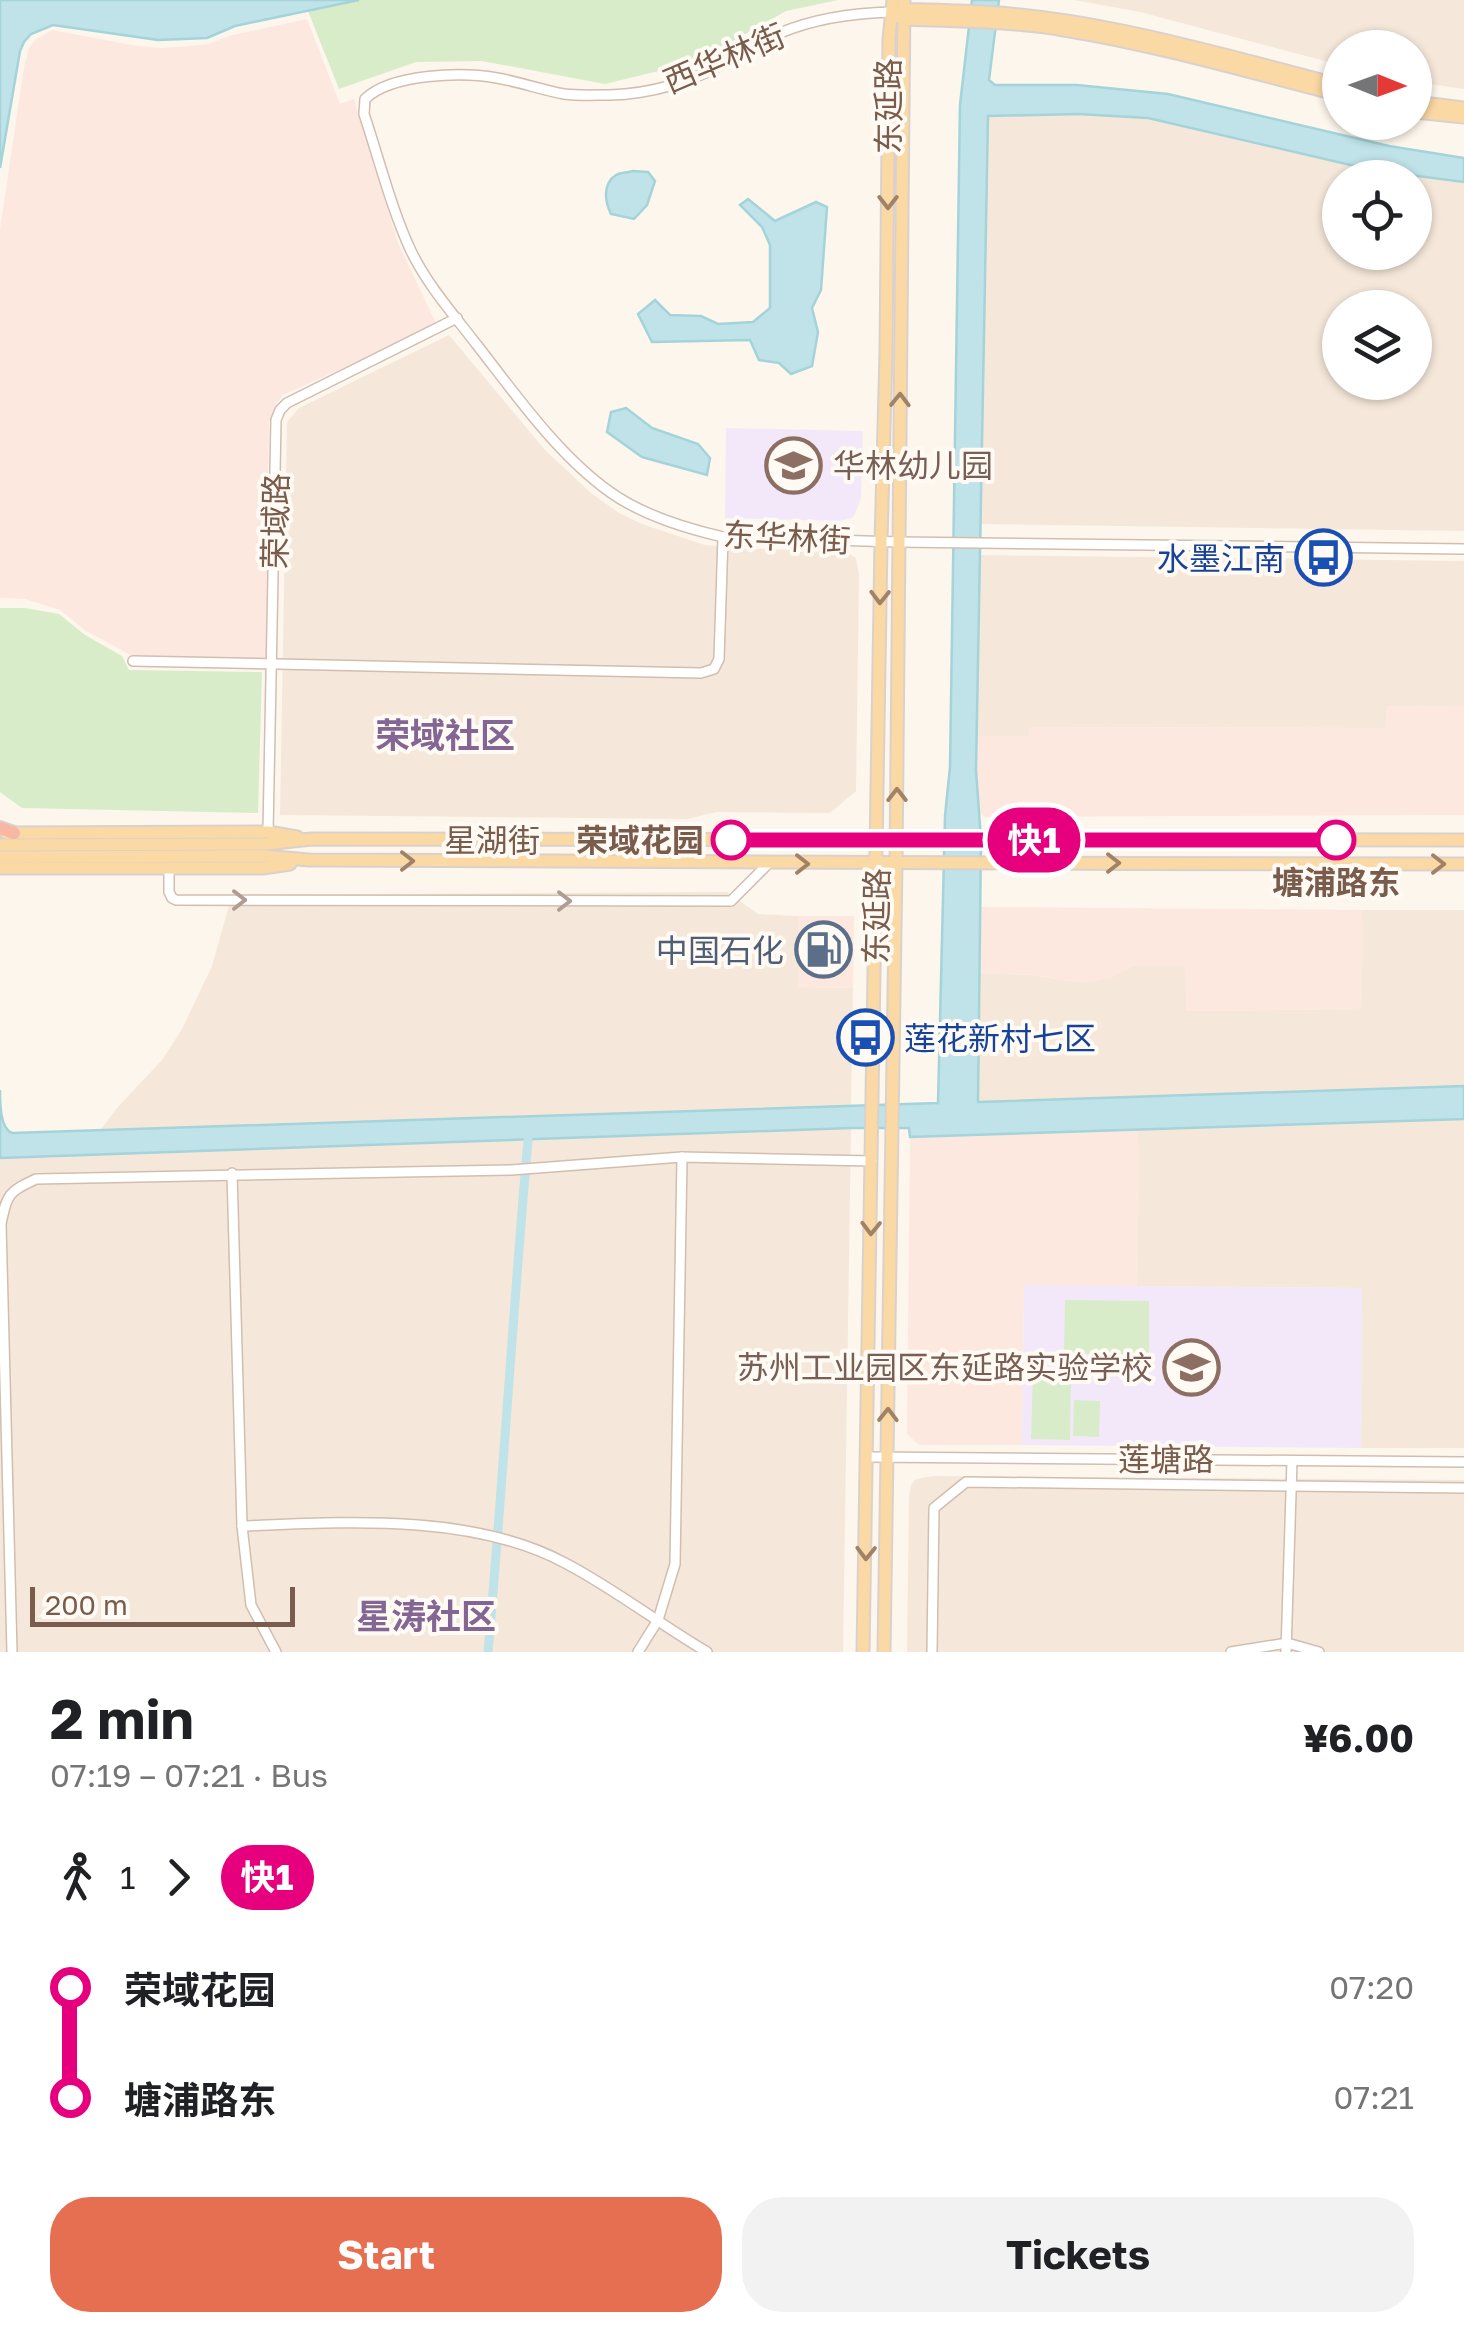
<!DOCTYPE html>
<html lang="en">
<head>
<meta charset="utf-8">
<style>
	body { margin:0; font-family:"Golos Text","Noto Sans SC",sans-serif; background:#f2f2f2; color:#202124; height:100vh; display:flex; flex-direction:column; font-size:38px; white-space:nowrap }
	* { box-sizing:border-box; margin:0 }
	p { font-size:32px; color:#757577 }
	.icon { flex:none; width:55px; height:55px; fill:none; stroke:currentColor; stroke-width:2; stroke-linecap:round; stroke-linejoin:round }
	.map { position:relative; height:1652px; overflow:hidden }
	.panel { display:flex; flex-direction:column; background:#fff; flex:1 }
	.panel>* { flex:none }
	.badge { padding:0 20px; border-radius:32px; font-size:35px; line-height:65px }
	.needle { width:65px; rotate:91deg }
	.buttons { position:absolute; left:1322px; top:30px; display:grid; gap:20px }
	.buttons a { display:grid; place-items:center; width:110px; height:110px; border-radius:50%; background:#fff; box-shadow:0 2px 8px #0004; font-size:50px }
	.scale { position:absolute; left:30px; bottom:25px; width:265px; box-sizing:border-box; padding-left:10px; border:5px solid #7a5c4d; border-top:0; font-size:28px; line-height:35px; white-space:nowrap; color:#7a5c4d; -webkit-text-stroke:8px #fffaf3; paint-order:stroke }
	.map>.badge { position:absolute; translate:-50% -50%; box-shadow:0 0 0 5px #fff }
	.legs { display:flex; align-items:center; gap:15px; height:110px; padding:0 50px; font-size:32px }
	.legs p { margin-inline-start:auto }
	.headline { display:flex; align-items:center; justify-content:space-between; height:170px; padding:0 50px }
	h1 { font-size:55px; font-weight:700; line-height:75px }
	.cta { display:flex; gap:20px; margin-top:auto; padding:20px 50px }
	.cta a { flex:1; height:115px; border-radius:40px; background:#e76f51; color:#fff; font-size:40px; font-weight:700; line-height:115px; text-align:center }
	.cta a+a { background:#f2f2f2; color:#202124 }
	ul { padding:0 50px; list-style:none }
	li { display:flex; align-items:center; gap:35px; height:110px; font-size:38px }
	li i { display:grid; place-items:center; width:15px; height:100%; margin:0 12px; background:currentColor }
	li i::after { content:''; width:25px; height:25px; margin:-12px; border:8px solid; border-radius:50%; background:#fff }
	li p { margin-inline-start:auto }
	li:first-child i { background:linear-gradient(#0000 50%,currentColor 0) }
	li:last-child i { background:linear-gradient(currentColor 50%,#0000 0) }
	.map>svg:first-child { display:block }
	.residential { fill:#f5e8da; fill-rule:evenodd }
	.commercial { fill:#fde8e0 }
	.education { fill:#f3e8fa }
	.green { fill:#d8ecc9 }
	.water { fill:#bfe3e8; stroke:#a5d3da; stroke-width:2.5 }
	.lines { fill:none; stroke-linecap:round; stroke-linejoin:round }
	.canal { stroke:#bfe3e8; stroke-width:9 }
	.minor-casing { stroke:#d1beb0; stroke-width:12 }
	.major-casing { stroke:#dad1cd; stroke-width:15 }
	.highway-casing { stroke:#dad1cd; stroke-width:16 }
	.minor { stroke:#fff; stroke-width:9 }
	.major { stroke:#fbd9a5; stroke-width:11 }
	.highway { stroke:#f7b7a3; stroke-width:12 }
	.oneway { stroke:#a18267 }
	.oneway2 { stroke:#af9d94 }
	.line-1-casing { stroke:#fff; stroke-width:22 }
	.line-1 { stroke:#e6007e; stroke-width:15 }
	.stop-1-dot { fill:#fff; stroke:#e6007e; stroke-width:5 }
	.labels { text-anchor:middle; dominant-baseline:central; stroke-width:8; stroke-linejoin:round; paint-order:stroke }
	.street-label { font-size:32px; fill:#7a5c4d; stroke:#fffaf3 }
	.education-label { font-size:32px; fill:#785e54; stroke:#fffaf3; text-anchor:start }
	.transit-label { font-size:32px; fill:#164399; stroke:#fffaf3; text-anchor:end }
	.stop-label { font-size:32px; font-weight:bold; fill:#7a5c4d; stroke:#fffaf3; text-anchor:end }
	.service-label { font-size:32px; fill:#4e5e75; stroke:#fffaf3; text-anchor:end }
	.neighbourhood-label { font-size:35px; font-weight:bold; fill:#846695; stroke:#fffaf3 }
</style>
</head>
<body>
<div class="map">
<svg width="1464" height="1652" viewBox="0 0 1464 1652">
	<rect width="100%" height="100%" fill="#fdf6ec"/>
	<!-- residential -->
	<g class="residential">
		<polygon points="1074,0 1464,0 1464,89 1415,82 1415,48 1340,48 1340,65 1140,12"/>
		<path d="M1078 114 1148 118 1372 170 1464 182V531L980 524 987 117ZM1340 178H1415V252H1340ZM1340 308H1415V382H1340Z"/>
		<polygon points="449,335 545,450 591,493 619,513 642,524 705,545 736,548 846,552 856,558 859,575 856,791 830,813 717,812 687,819 280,815 287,422 299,408"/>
		<polygon points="979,555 1464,561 1464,707 1387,706 1386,728 1030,727 1029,736 977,736"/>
		<polygon points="727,892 758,914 798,916 798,987 853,988 851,1107 100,1131 116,1109 162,1060 182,1029 212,966 232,895"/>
		<polygon points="1362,910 1464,910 1464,1086 978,1102 979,973 1034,975 1068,981 1091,982 1133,966 1186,966 1186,1011 1361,1009"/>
		<polygon points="1464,1119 1464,1448 1361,1448 1362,1288 1137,1286 1138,1129"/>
		<polygon points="851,1128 843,1652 0,1652 0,1158"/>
		<polygon points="933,1476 1464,1480 1464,1652 907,1652 909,1496 911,1485 916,1479"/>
	</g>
	<!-- commercial -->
	<g class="commercial">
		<polygon points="307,19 340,104 354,99 398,243 435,321 431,329 283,395 276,404 269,423 266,660 131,655 86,631 60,610 25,599 0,598 0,229 24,67 29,48 35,40 52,30 137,46 161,48 188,46 209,44 229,36"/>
		<polygon points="1387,706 1464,707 1464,815 984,817 980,812 976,770 977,736 1028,736 1029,727 1385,728"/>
		<polygon points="981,907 1362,910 1361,1009 1186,1011 1185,966 1133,966 1111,978 1092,982 1068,981 1034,975 979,973"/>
		<polygon points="798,916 854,916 853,988 798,987"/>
		<polygon points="1138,1129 1137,1286 1024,1286 1022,1445 919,1445 907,1434 910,1137"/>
	</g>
	<!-- education -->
	<g class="education">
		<polygon points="726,428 863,431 861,498 855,514 852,518 840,521 725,518"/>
		<polygon points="1024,1285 1362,1288 1361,1448 1022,1445"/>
	</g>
	<!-- green -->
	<g class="green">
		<polygon points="359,0 838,0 786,11 721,48 675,67 605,84 482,61 416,62 339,89 308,11"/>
		<polygon points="0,608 25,608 59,614 85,635 122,656 129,670 262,672 258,813 22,808 0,792"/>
		<polygon points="1065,1300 1149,1301 1149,1355 1064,1353"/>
		<polygon points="1033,1372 1071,1373 1070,1440 1031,1439"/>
		<polygon points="1074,1400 1100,1401 1099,1437 1073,1436"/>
	</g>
	<!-- water -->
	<g class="water">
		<polygon points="0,0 359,0 235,26 207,38 158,40 53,25 31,34 24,42 20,51 0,168"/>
		<path d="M972 0H999L989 80 995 85H1077L1168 94 1389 146 1464 158V182L1372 170 1148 118 1078 114 988 116 976 770 981 840 978 1102 1464 1086V1119L910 1137 909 1128H851L0 1158V1090C0 1104 0 1128 12 1133L938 1103 945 816 950 767 960 105Z"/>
		<path d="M633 171 648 172 655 181 647 205 634 219 611 214C605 202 602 184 616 175 621 172 627 173 633 171Z"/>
		<polygon points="748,199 775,221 816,202 827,207 821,290 812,308 818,332 812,366 791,374 779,363 759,360 750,340 652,342 638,314 655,300 670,315 701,316 718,324 753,322 770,308 770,245 762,227 740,205"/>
		<polygon points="626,408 652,428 698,444 710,458 707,475 642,457 607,432 611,412"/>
	</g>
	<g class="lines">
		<!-- canal -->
		<path class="canal" d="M488 1652C503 1481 513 1310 528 1140"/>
		<defs>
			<g id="minor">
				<path d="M891 12C853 13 816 18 780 33 761 41 744 52 726 62 692 82 650 94 610 95 595 95 579 96 564 94 542 90 520 82 497 78 463 72 392 73 365 99L364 114C379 159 391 208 411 251 428 286 454 315 477 345 516 395 558 455 610 492 642 515 684 528 723 537L899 542 1464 549"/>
				<polyline points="133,661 701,673 714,669 719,659 723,537"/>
				<polyline points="268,832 276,420 280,410 287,403 457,318"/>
				<polyline points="169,869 169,892 172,898 176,900 731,901 768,864"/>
				<polyline points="232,1173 242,1526 251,1605 276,1652"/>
				<polyline points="868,1457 1464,1462"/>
				<path d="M242 1526C344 1522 472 1513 565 1563 615 1589 659 1624 707 1652"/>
				<path d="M12 1652 1 1224C7 1193 9 1192 36 1179L511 1170 682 1157 872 1161"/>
				<polyline points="638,1652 658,1620 675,1564 682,1157"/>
				<polyline points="932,1652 934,1508 966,1482 1464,1488"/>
				<polyline points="1231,1652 1287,1643 1319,1652"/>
				<polyline points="1286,1652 1292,1461"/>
			</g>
			<g id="major">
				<path d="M898 11C917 8 938 11 959 11 1088 14 1215 53 1340 85"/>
				<path d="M899 17 904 19C957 21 1011 21 1064 30 1157 45 1249 72 1340 95"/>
				<polyline points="1415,102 1464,108"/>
				<polyline points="1415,112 1464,117"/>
				<polyline points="6,833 268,832 297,837"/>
				<polyline points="0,845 266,844 311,839 1464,840"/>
				<path d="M0 857 264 856 309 860C694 864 1079 863 1464 864"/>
				<polyline points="0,868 263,868 290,864"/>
				<polyline points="863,1652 881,542 886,353 889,39 893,0"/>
				<polyline points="884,1652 896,864 904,0"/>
			</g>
			<polyline id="highway" points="0,828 14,833"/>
		</defs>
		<!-- minor casing -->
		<use href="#minor" class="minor-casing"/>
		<!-- major casing -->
		<use href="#major" class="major-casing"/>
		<!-- highway casing -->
		<use href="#highway" class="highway-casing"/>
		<!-- minor -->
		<use href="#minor" class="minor"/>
		<!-- major -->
		<use href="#major" class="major"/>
		<!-- highway -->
		<use href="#highway" class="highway"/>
	</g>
	<!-- one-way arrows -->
	<defs><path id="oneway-chevron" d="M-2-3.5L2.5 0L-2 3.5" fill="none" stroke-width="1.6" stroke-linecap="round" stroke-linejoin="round" transform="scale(2.5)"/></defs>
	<g class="oneway">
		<use href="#oneway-chevron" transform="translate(888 202) rotate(90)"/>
		<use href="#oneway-chevron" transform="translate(900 400) rotate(-89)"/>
		<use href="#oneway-chevron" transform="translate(880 597) rotate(91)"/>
		<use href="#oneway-chevron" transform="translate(897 795) rotate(-90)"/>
		<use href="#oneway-chevron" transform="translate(407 861)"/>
		<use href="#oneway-chevron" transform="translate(1113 863)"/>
		<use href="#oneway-chevron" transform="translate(802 864)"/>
		<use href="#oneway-chevron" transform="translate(1438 864)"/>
		<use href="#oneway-chevron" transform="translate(871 1228) rotate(91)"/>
		<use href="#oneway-chevron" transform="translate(888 1415) rotate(-89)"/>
		<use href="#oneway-chevron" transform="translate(866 1553) rotate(91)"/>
	</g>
	<g class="oneway2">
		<use href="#oneway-chevron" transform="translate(239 900)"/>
		<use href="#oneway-chevron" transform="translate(564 901)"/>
	</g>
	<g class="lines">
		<defs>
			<polyline id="line-1" points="731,840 1336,840"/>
		</defs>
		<!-- line-1 casing -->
		<use href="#line-1" class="line-1-casing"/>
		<!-- line-1 -->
		<use href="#line-1" class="line-1"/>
	</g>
	<!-- icons -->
	<defs>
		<symbol id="school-ring" viewBox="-11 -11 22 22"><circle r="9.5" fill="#fffaf3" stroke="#8d6e63" stroke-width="1.5"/><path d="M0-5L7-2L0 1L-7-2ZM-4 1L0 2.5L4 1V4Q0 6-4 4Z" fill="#8d6e63"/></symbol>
		<symbol id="bus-ring" viewBox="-11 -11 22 22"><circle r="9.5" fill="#fffaf3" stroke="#1a4fb4" stroke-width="1.5"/><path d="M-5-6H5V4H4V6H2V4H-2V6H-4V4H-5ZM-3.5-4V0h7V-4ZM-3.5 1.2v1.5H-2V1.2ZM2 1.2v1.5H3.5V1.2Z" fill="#1a4fb4"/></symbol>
		<symbol id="fuel-ring" viewBox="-11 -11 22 22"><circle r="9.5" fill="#fffaf3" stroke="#5c6f8a" stroke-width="1.5"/><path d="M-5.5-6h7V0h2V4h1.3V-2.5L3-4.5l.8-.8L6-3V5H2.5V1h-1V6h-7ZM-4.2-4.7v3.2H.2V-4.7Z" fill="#5c6f8a"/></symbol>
	</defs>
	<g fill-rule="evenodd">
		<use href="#school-ring" x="762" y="434" width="63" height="63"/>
		<use href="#bus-ring" x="1292" y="526" width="63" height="63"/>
		<use href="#fuel-ring" x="792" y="918" width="63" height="63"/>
		<use href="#bus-ring" x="834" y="1006" width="63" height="63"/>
		<use href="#school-ring" x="1160" y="1336" width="63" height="63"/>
	</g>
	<!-- markers -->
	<g class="stop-1-dot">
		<circle cx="731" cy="840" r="18"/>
		<circle cx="1336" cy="840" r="18"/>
	</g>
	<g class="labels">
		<!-- street labels -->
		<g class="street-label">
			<text transform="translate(724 58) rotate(-23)">西华林街</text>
			<text transform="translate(888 106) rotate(-90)">东延路</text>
			<text transform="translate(275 521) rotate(-89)">荣域路</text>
			<text transform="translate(787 537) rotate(3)">东华林街</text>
			<text x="492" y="840">星湖街</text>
			<text transform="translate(876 916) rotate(-89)">东延路</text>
			<text x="1166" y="1459">莲塘路</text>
		</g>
		<!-- education labels -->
		<g class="education-label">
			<text x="833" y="465">华林幼儿园</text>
			<text x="1153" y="1367" text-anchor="end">苏州工业园区东延路实验学校</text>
		</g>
		<!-- transit labels -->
		<g class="transit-label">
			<text x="1285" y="558">水墨江南</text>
			<text x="904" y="1038" text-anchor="start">莲花新村七区</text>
		</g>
		<!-- stop labels -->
		<g class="stop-label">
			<text x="704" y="840">荣域花园</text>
			<text x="1336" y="882" text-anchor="middle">塘浦路东</text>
		</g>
		<!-- service labels -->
		<g class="service-label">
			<text x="784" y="950">中国石化</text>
		</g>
		<!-- neighbourhood labels -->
		<g class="neighbourhood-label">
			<text x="445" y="735">荣域社区</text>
			<text x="426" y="1616">星涛社区</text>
		</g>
	</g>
</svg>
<div class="buttons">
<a><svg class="needle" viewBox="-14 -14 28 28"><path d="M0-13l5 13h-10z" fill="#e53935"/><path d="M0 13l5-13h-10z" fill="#757577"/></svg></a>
<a><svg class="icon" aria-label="locate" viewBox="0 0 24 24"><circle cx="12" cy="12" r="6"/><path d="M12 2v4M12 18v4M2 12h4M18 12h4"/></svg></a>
<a><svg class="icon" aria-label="layers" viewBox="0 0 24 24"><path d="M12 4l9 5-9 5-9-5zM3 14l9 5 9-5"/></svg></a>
</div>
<div class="scale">200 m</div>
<b class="badge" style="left:1034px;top:840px;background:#e6007e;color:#fff">快1</b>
</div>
<section class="panel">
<div class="headline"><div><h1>2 min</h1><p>07:19 – 07:21 · Bus</p></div><b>¥6.00</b></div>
<div class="legs"><svg class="icon" aria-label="walk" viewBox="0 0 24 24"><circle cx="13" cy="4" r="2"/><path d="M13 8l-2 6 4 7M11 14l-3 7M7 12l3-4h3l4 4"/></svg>1<svg class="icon" aria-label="forward" viewBox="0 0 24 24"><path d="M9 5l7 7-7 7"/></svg><b class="badge" style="background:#e6007e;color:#fff">快1</b></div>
<ul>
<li><i style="color:#e6007e"></i><b>荣域花园</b><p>07:20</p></li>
<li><i style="color:#e6007e"></i><b>塘浦路东</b><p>07:21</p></li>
</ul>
<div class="cta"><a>Start</a><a>Tickets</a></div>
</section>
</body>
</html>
